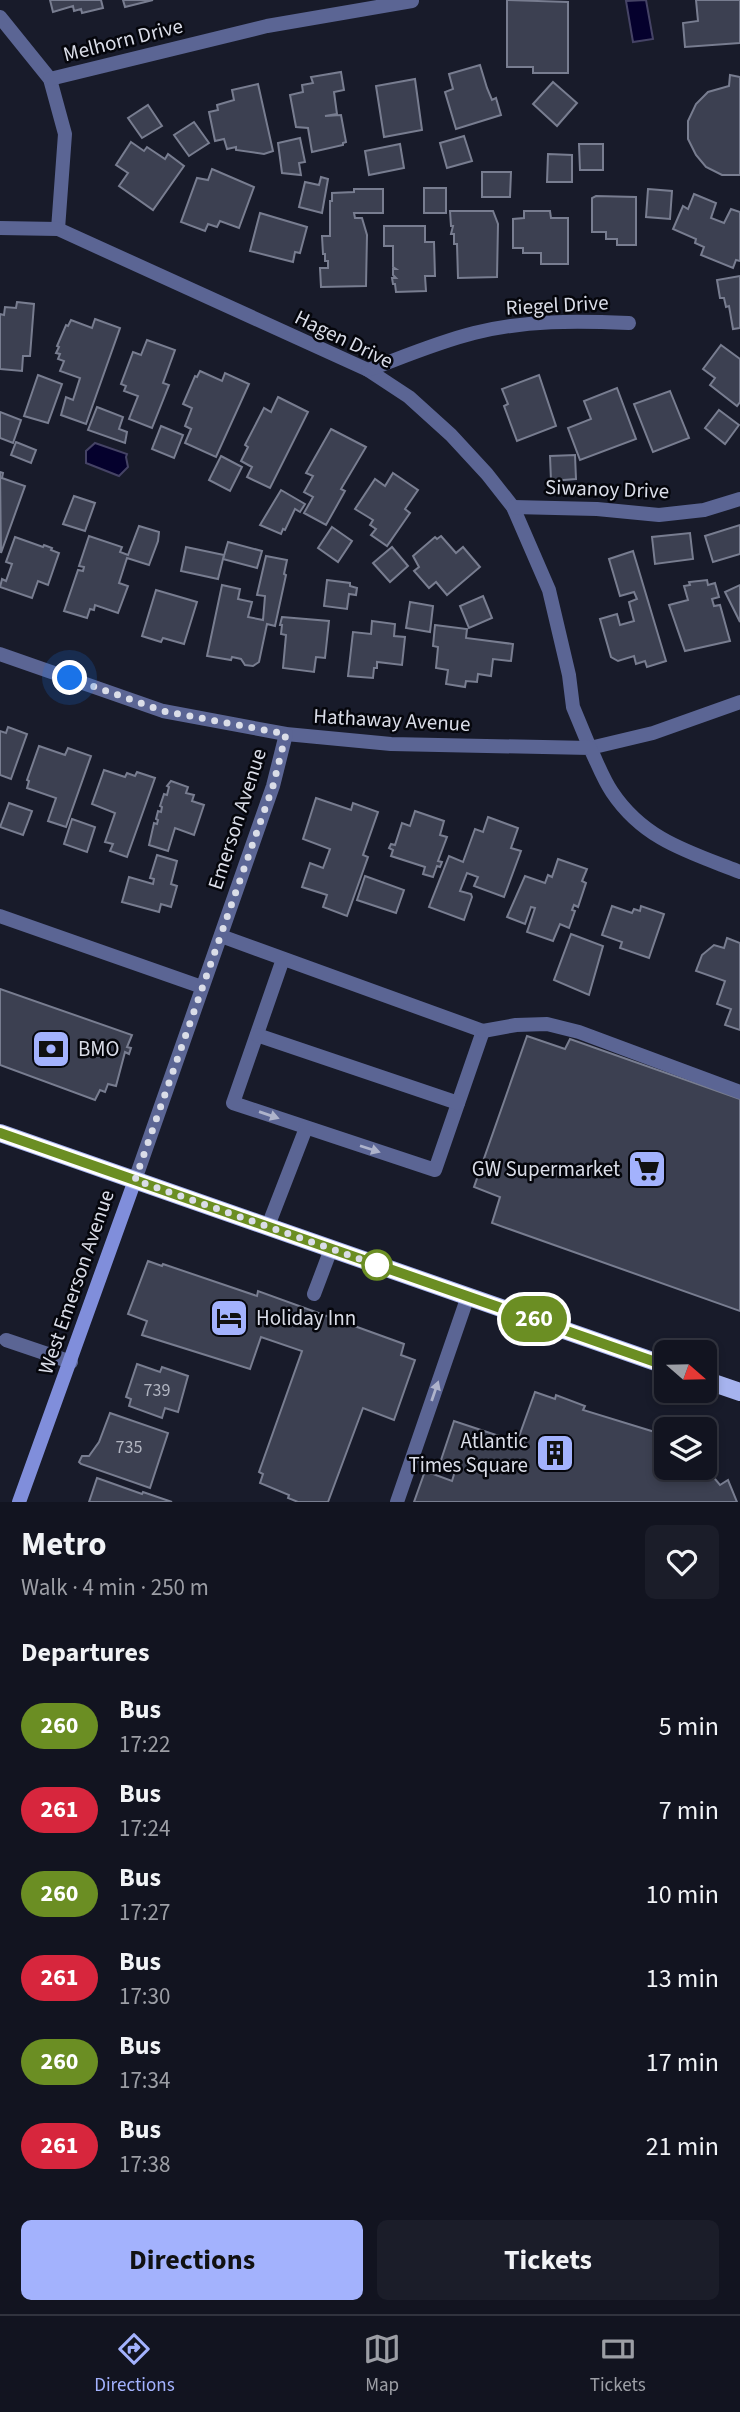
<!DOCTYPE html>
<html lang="en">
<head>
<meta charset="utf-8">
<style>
	body { margin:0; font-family:"Source Sans 3",sans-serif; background:#1b1d29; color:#f1f3f6; height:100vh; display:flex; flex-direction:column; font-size:26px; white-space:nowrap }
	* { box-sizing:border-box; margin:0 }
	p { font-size:23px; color:#9c9ea5 }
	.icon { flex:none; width:38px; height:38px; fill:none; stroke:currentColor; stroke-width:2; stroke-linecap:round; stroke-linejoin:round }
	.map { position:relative; height:1502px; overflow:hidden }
	.details { display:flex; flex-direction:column; background:#121420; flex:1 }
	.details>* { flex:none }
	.badge { padding:0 14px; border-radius:23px; font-size:24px; line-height:46px }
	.needle { width:46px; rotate:110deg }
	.controls { position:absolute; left:654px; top:1340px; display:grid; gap:14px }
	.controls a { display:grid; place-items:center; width:63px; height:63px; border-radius:10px; background:#121420; box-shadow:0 4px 10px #0003,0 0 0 2px #31333e; font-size:35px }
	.you { position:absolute; width:35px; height:35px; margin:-18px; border:5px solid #fff; border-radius:50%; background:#1a73e8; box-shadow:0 0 0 10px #1a73e833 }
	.map>.badge { position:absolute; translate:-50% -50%; box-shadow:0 0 0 4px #fff }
	h2 { padding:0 21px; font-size:26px; line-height:63px }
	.round { display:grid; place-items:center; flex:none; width:74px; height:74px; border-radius:10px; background:#1b1d29 }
	.headline { display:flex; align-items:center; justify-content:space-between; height:119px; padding:0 21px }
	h1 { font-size:33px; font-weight:700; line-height:52px }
	.primary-button { display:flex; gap:14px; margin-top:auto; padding:14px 21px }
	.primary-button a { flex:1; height:80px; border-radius:10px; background:#a3b2fd; color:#111; font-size:28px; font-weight:700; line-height:80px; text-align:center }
	.primary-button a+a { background:#1b1d29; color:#f1f3f6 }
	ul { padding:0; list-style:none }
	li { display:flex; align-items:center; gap:21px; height:84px; padding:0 21px }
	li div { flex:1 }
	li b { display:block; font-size:26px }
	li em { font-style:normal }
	li .badge { min-width:77px; font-weight:700; text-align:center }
	.tabs { display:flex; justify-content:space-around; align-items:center; height:98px; border-top:2px solid #31333e; background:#121420; font-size:19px; color:#9c9ea5 }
	.tabs a { display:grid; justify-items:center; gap:4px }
	.tabs .active { color:#a3b2fd }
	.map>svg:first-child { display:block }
	.water { fill:#05012d; stroke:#454365; stroke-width:2 }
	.building { fill:#3c4051; stroke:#787d90; stroke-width:2 }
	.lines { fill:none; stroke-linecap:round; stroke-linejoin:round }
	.lane { stroke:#5b6594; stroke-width:14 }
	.street { stroke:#5b6594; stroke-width:14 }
	.secondary { stroke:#808edb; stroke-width:14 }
	.primary { stroke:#a6b3ee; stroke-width:18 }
	.oneway { fill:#aeb3cb }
	.line-casing { stroke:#fff; stroke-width:16 }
	.line { stroke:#6b8e23; stroke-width:10 }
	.walk { stroke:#dadde8; stroke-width:7; stroke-dasharray:0 12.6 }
	.stop-dot { fill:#fff; stroke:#6b8e23; stroke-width:3.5 }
	.labels { text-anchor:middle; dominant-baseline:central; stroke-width:5; stroke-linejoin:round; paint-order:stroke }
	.number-label { font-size:18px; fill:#b2b6c2 }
	.street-label { font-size:21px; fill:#dadde8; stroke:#05060c }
	.poi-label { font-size:21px; fill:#dadde8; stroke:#05060c; text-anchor:start }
</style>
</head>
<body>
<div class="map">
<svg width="740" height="1502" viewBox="0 0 740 1502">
	<rect width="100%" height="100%" fill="#181b2a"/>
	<!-- water -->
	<g class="water">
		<polygon points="646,0 653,39 633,42 626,1"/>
		<polygon points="95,443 127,454 126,457 128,467 119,476 86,463 86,451"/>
	</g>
	<!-- building -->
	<g class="building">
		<polygon points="50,0 101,0 103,8 82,13 81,9 74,11 73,6 53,12"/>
		<polygon points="123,0 153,0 125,7"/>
		<polygon points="507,0 568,2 568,73 533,73 533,67 507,67"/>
		<polygon points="696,0 740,0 740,43 685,47 683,23 698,21"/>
		<polygon points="480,65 487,88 492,100 496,98 501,115 456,129 445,92 453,89 449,74"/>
		<polygon points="341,72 344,90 334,92 337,114 325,116 341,115 346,142 343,143 343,145 312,152 308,128 296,127 290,95 303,92 302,85 313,83 311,77"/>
		<polygon points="730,75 740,77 740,175 722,175 706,167 696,155 688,139 688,121 696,104 708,92 729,86"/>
		<polygon points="415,79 422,130 384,137 376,86"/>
		<polygon points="553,82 577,103 557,126 533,104"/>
		<polygon points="258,84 273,151 264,154 236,150 236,147 227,149 224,139 215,141 209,112 218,110 217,105 234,100 232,90"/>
		<polygon points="148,105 162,126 142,138 128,118"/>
		<polygon points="194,122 209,143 189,156 174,135"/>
		<polygon points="464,136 472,161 447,168 440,143"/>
		<polygon points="300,138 305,162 299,163 301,175 282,173 278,143"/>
		<polygon points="131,142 144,151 147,147 165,159 168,154 184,166 153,210 119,186 128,173 116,165"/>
		<polygon points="400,144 404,168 369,175 365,151"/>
		<polygon points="579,144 603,144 603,170 580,170"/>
		<polygon points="548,154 572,155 572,182 547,182"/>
		<polygon points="212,169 254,187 239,228 220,221 217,227 208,224 205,231 181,222 197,178 208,180"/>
		<polygon points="482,172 511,172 510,197 482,197"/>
		<polygon points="321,177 328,179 322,213 299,207 305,182 319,185"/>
		<rect x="424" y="188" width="22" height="25"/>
		<polygon points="354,189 383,189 383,213 354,213 355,218 362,218 367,235 366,286 321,287 320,268 328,268 328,261 325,261 325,254 323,254 322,236 330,236 330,201 332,201 332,193 354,192"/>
		<polygon points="648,189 672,191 670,219 646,217"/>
		<polygon points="694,194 716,203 711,218 724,223 731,209 740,212 740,261 736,260 733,268 701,255 704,247 695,243 696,239 673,229 683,206 688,209"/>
		<polygon points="596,196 636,197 636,245 617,245 617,239 606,239 606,232 592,232 592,198"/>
		<polygon points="450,211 493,211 498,224 497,277 458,278 457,244 454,244 454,234 451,234 453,226 451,226"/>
		<polygon points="524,211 550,211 551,218 568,218 568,264 541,264 541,253 523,253 523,248 513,248 513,219 524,218"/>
		<polygon points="260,213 307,227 300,253 295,252 293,262 250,251"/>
		<polygon points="384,226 425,226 425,242 434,242 435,276 425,276 426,291 396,292 395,284 393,284 392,278 396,278 393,275 393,269 396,269 393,267 393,246 384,246"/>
		<polygon points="740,276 740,328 733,329 729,306 726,307 724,298 720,298 717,280"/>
		<polygon points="17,302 34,304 30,356 23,356 22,371 0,369 0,314 4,315 5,307 16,308"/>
		<polygon points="95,319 120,328 86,424 61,415 66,397 73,400 80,378 60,371 64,361 58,359 60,354 56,353 59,347 57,346 66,325 68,326 71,320 92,328"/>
		<polygon points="147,340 175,350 163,383 169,385 152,428 129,419 138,396 124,391 126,386 121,384 133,352 141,355"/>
		<polygon points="721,345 740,359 740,402 737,406 710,385 715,378 703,369"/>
		<polygon points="200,371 222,381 225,373 249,384 216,457 185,443 191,429 185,426 192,408 183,404 195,376 197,377"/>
		<polygon points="38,375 62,384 48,423 24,416"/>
		<polygon points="539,375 556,426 517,441 504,406 508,404 502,389"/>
		<polygon points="617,388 636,439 580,460 568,428 591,419 584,401"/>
		<polygon points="670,391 689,438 653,452 634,404"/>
		<polygon points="278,397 308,412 270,488 247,477 252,467 241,461 248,447 245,445 264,408 271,412"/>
		<polygon points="97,407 123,417 119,429 127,432 125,443 88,430"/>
		<polygon points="719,410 739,425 725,444 705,428"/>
		<polygon points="0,412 21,420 13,443 0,438"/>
		<polygon points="161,426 183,435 174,458 152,449"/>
		<polygon points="331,429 366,447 341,489 345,491 326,525 304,513 313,497 304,492 313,476 306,473"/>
		<polygon points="16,442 36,450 31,463 11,455"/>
		<polygon points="575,455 576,479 551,481 550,456"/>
		<polygon points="221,456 242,467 230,491 209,480"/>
		<polygon points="0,472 3,473 2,478 25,486 1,553"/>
		<polygon points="393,473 418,490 405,509 410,513 387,546 371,535 376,529 370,525 373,520 355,509 375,479 385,486"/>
		<polygon points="281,490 305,504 300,512 295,509 285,530 283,529 281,534 260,525"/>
		<polygon points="74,496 95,503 85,531 63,524"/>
		<polygon points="740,525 740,554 713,562 705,536"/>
		<polygon points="139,526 159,532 158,541 149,565 127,558 119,583 128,586 118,613 95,605 94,610 90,609 87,618 64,611 78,570 83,571 84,567 79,566 89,536 122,547 120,552 128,555"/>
		<polygon points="332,527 352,541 338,562 318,548"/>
		<polygon points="690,533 693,559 655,564 652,537"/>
		<polygon points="441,536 456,553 463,547 480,567 447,595 436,582 429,588 414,571 419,567 413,556 435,537 437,539"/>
		<polygon points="15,537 43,547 44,545 52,548 51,550 59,553 48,585 38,581 32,598 0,587 2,579 6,581 12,564 6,562"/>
		<polygon points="228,542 262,551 257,568 223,559"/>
		<polygon points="186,547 224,555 218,579 181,571"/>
		<polygon points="392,547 408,566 390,582 373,563"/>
		<polygon points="633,551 666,661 647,667 645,661 636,664 634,656 618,661 611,657 600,619 617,614 620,625 634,621 629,602 637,599 634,592 620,596 609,559"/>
		<polygon points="266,556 287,560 284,574 286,575 275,626 267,624 259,662 253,666 245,665 241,659 232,657 231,660 207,656 222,585 240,589 238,599 252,602 248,617 263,620 265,596 257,595"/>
		<polygon points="327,580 350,583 350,586 357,588 356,595 349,594 347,609 324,606"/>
		<polygon points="707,580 708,585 715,583 719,597 712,599 714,606 720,605 730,641 685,651 669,605 688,600 684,586 690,585 689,582"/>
		<polygon points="740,585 740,622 725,592"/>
		<polygon points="156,590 197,602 184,644 163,638 161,642 142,636"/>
		<polygon points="483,596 492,618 469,628 460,606"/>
		<polygon points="410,602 433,606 430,632 406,628"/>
		<polygon points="282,617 329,621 325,658 316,657 314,672 283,668 286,635 281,634 282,625 280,625"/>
		<polygon points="372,621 395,624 394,636 405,637 402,665 377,662 377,668 374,668 373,678 348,676 353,632 371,634"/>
		<polygon points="435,625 467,629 466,638 513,644 511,661 493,659 491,676 478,674 477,682 466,681 465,687 446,684 448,670 436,668 438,647 433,646"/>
		<polygon points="8,727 27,734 11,779 0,775 0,731 6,733"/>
		<polygon points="39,746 65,755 68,748 91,756 66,827 48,821 56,798 27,788 29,781 27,780"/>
		<polygon points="104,770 125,777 127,773 135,776 137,772 155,778 127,857 110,851 113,844 105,842 115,813 92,804"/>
		<polygon points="171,781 188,787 186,793 194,795 192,801 204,805 194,835 175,828 168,851 149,845 154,823 157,824 158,820 156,819 158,811 161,812 162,807 160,806 164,794 167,795 169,787 167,786"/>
		<polygon points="316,798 351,810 353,803 378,812 363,855 368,857 347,916 323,907 327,895 302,887 310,863 323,868 330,849 303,839"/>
		<polygon points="9,803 32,811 23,835 0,827"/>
		<polygon points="415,811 444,821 440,835 447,837 438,861 442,862 440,867 437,866 433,877 423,874 425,867 391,856 393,850 389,848 391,844 395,845 402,823 410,826"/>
		<polygon points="488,817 518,828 511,848 521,851 504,897 474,886 478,877 467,873 460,891 471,894 472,897 464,920 429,907 449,856 463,862 475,829 483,832"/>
		<polygon points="72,819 95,827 87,852 64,844"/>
		<polygon points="157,855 177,861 171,884 177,886 171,907 161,904 159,912 122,902 129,877 153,884 154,879 150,878"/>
		<polygon points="558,859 587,869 582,881 586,883 578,907 574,905 572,910 575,911 569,928 560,924 553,941 527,932 535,908 531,907 525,924 507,917 525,876 545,883 548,875 552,877"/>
		<polygon points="365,876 404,890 396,913 357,900"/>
		<polygon points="612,906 632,913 634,909 640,911 641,906 664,914 649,958 620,948 622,942 602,935"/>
		<polygon points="571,934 603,946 589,995 554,980"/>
		<polygon points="727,938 740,943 740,1030 725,1025 731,1009 717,1004 725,981 696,971 702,955 714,945 724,948"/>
		<polygon points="0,989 132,1035 127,1047 131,1048 129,1054 125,1052 116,1086 108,1084 105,1092 100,1090 95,1100 0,1065"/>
		<polygon points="527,1036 565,1049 570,1039 740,1099 740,1311 492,1223 500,1197 474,1187"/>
		<polygon points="148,1261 162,1266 163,1264 257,1296 258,1291 404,1344 401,1355 415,1360 394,1420 363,1408 328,1502 298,1502 288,1498 289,1495 260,1483 263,1474 259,1472 302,1351 261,1337 250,1369 142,1335 147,1321 128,1314"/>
		<polygon points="137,1364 160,1372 162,1367 188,1376 178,1412 165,1408 162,1418 129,1406 131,1399 126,1397"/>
		<polygon points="535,1392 555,1399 556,1395 585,1406 583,1410 658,1433 657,1437 667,1440 667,1468 705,1467 720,1485 728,1480 737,1502 414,1502 425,1471 452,1481 456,1468 440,1463 454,1421 517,1442"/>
		<polygon points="110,1413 168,1433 150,1488 81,1464 79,1462 82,1456 89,1456 99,1442"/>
		<polygon points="97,1478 142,1494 143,1492 172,1502 89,1502"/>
	</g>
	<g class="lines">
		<!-- lane -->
		<g class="lane">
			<polyline points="0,916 202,987"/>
			<polyline points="221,936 483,1031 435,1170 233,1103 283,959"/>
			<polyline points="483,1031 516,1025 547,1024 579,1032 740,1092"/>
			<polyline points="257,1035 458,1103"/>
			<polyline points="268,1226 306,1128"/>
			<polyline points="314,1294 331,1249"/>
			<polyline points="6,1340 71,1362"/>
			<polyline points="397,1502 468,1296"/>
		</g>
		<!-- street -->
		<g class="street">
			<polyline points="0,17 50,79 65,134 58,229"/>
			<polyline points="50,79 267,26 412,1"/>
			<polyline points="0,228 58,229 368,370 409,397 451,435 487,474 513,507 549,590 569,675 573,707 590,748 653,733 740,702"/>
			<path d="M368 370C403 357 438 342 474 333 525 320 577 321 629 323"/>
			<polyline points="513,507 597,509 659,515 704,510 740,499"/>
			<path d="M0 654 163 711 286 734 391 744 590 748C597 762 603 779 612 792 644 840 689 852 740 872"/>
			<polyline points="135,1180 273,786 286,734"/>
		</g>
		<!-- secondary -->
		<polyline class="secondary" points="19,1502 135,1180"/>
		<!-- primary -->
		<g class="primary">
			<polyline points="0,1133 667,1366"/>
			<polyline points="705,1380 740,1392"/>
		</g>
	</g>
	<!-- one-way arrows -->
	<defs><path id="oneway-solid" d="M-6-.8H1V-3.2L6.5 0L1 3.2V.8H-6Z" transform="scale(1.75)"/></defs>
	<g class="oneway">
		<use href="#oneway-solid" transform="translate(269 1115) rotate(19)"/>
		<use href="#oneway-solid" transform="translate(370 1149) rotate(18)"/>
		<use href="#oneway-solid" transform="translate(435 1391) rotate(-71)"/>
	</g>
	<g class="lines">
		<defs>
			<polyline id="line" points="0,1133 667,1366"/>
		</defs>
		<!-- line casing -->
		<use href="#line" class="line-casing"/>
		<!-- line -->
		<use href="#line" class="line"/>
		<!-- walk -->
		<polyline class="walk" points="70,678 163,711 286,734 273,786 135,1180 383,1267 377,1265"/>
	</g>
	<!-- icons -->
	<defs>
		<symbol id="bank-square" viewBox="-11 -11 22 22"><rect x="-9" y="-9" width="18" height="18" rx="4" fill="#a3b2fd" stroke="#05060c"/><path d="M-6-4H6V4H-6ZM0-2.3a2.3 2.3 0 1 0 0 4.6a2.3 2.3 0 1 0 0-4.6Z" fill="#111"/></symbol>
		<symbol id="supermarket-square" viewBox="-11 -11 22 22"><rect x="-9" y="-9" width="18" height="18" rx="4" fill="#a3b2fd" stroke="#05060c"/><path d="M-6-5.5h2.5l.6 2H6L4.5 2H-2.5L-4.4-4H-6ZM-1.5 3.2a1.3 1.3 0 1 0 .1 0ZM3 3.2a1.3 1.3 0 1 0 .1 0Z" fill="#111"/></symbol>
		<symbol id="hotel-square" viewBox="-11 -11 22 22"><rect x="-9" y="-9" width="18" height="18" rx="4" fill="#a3b2fd" stroke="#05060c"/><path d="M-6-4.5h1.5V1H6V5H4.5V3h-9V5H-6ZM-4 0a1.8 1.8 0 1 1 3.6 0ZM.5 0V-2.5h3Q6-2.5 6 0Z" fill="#111"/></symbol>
		<symbol id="building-square" viewBox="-11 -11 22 22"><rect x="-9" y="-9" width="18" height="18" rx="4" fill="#a3b2fd" stroke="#05060c"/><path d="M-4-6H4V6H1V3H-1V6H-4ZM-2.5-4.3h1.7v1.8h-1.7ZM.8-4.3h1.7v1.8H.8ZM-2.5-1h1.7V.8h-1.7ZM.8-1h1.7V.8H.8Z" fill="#111"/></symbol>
	</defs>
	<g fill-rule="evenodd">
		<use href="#bank-square" x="29" y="1027" width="44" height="44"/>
		<use href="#supermarket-square" x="625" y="1147" width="44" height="44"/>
		<use href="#hotel-square" x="207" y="1296" width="44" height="44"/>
		<use href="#building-square" x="533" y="1431" width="44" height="44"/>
	</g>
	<!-- markers -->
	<circle class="stop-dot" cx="377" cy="1265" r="14"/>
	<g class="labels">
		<!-- number labels -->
		<g class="number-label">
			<text x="157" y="1390">739</text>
			<text x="129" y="1447">735</text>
		</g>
		<!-- street labels -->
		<g class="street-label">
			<text transform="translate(123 40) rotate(-14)">Melhorn Drive</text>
			<text transform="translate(557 305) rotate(-3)">Riegel Drive</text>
			<text transform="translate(344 339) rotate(26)">Hagen Drive</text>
			<text transform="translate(607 489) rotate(2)">Siwanoy Drive</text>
			<text transform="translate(392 720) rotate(3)">Hathaway Avenue</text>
			<text transform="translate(237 819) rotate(-72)">Emerson Avenue</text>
			<text transform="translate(76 1282) rotate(-71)">West Emerson Avenue</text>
		</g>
		<!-- poi labels -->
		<g class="poi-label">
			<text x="78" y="1049">BMO</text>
			<text x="620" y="1169" text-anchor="end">GW Supermarket</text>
			<text x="256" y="1318">Holiday Inn</text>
			<text x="528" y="1441" text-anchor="end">Atlantic<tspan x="528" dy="24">Times Square</tspan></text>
		</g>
	</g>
</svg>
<div class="controls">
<a><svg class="needle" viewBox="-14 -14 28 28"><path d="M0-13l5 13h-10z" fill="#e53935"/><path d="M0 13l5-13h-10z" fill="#9c9ea5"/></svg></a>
<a><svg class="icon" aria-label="layers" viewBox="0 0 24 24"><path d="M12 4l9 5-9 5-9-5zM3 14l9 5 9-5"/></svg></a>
</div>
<div class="you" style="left:70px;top:678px"></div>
<b class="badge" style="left:534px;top:1319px;background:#6b8e23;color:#fff">260</b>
</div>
<section class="details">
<div class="headline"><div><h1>Metro</h1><p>Walk · 4 min · 250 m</p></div><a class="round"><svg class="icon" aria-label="heart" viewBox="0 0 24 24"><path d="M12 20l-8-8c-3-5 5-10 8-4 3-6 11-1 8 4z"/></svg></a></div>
<h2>Departures</h2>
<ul>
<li><span class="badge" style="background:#6b8e23;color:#fff">260</span><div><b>Bus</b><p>17:22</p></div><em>5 min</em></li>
<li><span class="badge" style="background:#d7263d;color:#fff">261</span><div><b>Bus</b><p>17:24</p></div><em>7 min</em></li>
<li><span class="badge" style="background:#6b8e23;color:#fff">260</span><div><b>Bus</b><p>17:27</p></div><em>10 min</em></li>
<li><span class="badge" style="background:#d7263d;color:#fff">261</span><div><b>Bus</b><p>17:30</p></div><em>13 min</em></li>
<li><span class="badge" style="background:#6b8e23;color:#fff">260</span><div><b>Bus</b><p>17:34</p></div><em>17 min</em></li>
<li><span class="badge" style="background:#d7263d;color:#fff">261</span><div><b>Bus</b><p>17:38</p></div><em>21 min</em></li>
</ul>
<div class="primary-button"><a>Directions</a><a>Tickets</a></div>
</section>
<nav class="tabs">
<a class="active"><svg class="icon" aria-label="directions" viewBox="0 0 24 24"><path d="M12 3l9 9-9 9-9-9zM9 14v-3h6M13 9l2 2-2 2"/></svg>Directions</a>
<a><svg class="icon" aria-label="map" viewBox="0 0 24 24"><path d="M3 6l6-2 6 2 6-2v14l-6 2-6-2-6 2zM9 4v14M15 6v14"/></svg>Map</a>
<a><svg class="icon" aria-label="tickets" viewBox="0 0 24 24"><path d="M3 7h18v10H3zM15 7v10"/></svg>Tickets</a>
</nav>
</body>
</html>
